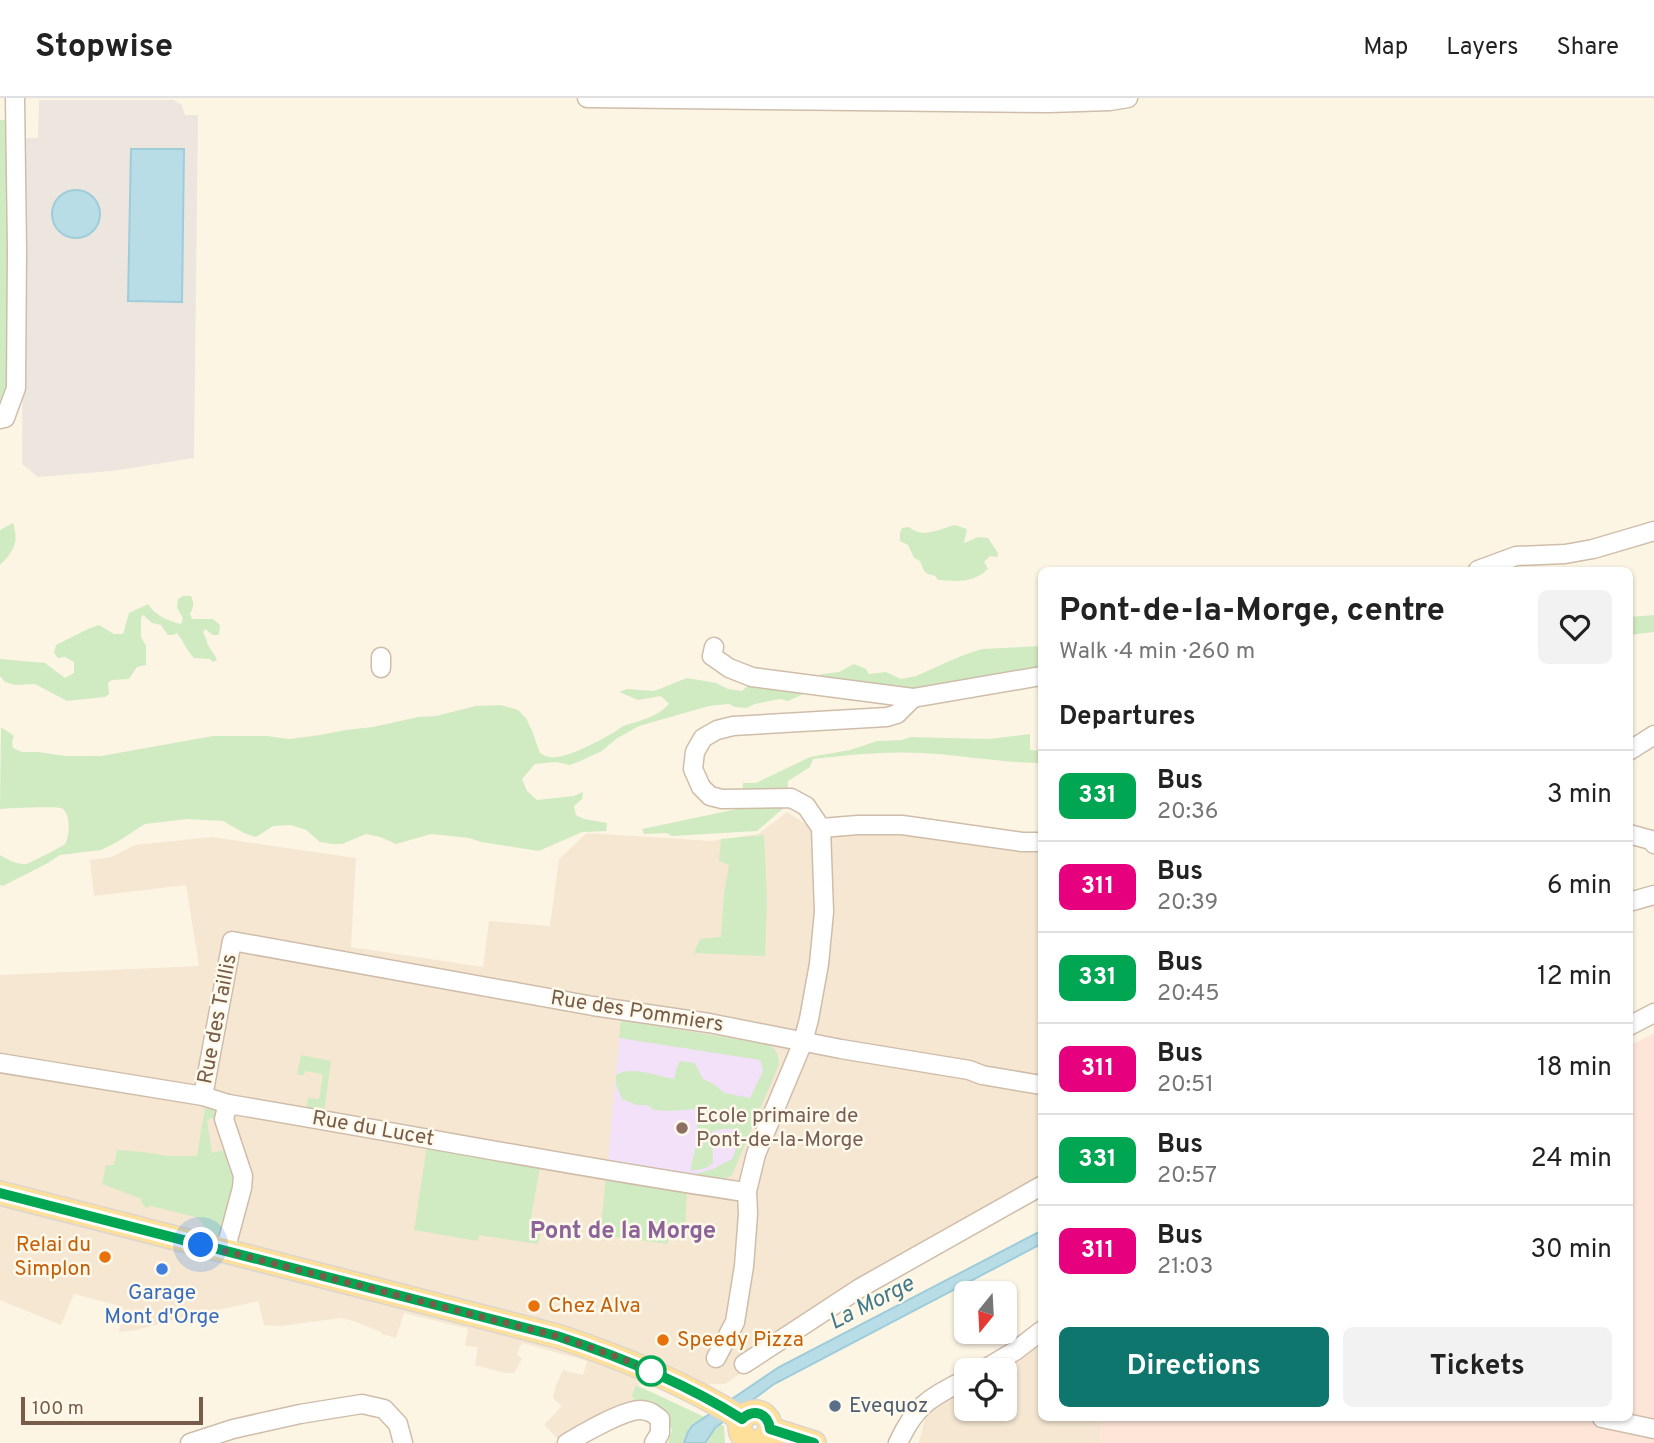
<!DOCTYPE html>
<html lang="en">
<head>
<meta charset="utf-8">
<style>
	body { margin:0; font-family:Overpass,sans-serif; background:#f2f2f2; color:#222; height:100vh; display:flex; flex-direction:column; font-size:26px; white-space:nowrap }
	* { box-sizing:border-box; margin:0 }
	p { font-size:23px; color:#767676 }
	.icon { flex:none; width:38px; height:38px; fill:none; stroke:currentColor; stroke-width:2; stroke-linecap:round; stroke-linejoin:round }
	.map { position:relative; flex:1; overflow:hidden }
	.panel { position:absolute; left:1038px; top:469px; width:595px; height:854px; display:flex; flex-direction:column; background:#fff; border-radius:10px; box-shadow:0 2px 5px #0004 }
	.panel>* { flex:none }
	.badge { padding:0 14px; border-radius:10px; font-size:24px; line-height:46px }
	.needle { width:46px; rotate:198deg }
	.fabs { position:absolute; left:954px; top:1183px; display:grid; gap:14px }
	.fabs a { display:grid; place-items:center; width:63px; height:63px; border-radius:10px; background:#fff; box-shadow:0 2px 5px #0004; font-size:35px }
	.scale { position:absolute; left:21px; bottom:18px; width:182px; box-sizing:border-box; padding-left:7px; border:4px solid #775c49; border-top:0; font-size:19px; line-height:24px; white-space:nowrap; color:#775c49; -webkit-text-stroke:5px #fff9eb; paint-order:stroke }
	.you { position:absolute; width:35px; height:35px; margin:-18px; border:5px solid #fff; border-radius:50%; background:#1a73e8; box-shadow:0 0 0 10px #1a73e833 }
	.map>.badge { position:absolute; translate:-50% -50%; box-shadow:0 0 0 4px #fff }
	h2 { padding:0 21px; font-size:26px; line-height:63px }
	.round { display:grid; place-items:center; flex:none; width:74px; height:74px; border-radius:10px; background:#f2f2f2 }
	.summary { display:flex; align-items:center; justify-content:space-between; height:119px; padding:0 21px }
	h1 { font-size:33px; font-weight:700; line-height:52px }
	.action { display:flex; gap:14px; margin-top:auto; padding:14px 21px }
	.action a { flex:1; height:80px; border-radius:10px; background:#0f766e; color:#fff; font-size:28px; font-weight:700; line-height:80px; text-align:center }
	.action a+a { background:#f2f2f2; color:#222 }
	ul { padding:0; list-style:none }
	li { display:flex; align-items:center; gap:21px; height:91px; padding:0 21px; border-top:2px solid #e0e0e0 }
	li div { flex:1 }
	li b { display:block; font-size:26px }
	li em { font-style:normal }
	li .badge { min-width:77px; font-weight:700; text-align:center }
	header { display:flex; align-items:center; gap:42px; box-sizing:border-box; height:98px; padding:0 35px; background:#fff; border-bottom:2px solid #e0e0e0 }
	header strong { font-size:33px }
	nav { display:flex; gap:38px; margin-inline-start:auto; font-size:24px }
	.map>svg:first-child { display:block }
	.residential { fill:#f5e7d2 }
	.commercial { fill:#fee5d7 }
	.industrial { fill:#ede6df }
	.education { fill:#f2e1f9 }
	.green { fill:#d0ebc2 }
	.water { fill:#b8dde7; stroke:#9eccda; stroke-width:2 }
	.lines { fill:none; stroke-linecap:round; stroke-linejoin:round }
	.minor-casing { stroke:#cfbdaa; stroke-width:21 }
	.major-casing { stroke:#dcd5d0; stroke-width:26 }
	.minor { stroke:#fff; stroke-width:18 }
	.major { stroke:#fee09a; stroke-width:23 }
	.line-casing { stroke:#fff; stroke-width:16 }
	.line { stroke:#00a651; stroke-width:10 }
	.walk { stroke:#775c49; stroke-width:7; stroke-dasharray:0 12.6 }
	.education-dot { fill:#8d6e63; stroke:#fff9eb; stroke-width:2.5 }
	.food-dot { fill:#e8710a; stroke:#fff9eb; stroke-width:2.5 }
	.shop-dot { fill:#3f7fe0; stroke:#fff9eb; stroke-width:2.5 }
	.stop-dot { fill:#fff; stroke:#00a651; stroke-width:3.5 }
	.service-dot { fill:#5c6f8a; stroke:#fff9eb; stroke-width:2.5 }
	.labels { text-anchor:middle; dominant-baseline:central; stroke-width:5; stroke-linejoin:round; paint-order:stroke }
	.street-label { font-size:21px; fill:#775c49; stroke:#fff9eb }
	.education-label { font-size:21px; fill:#785e54; stroke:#fff9eb; text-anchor:start }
	.food-label { font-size:21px; fill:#c56008; stroke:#fff9eb; text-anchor:start }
	.shop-label { font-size:21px; fill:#366cbe; stroke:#fff9eb }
	.service-label { font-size:21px; fill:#4e5e75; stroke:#fff9eb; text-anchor:start }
	.water-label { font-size:23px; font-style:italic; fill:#417a8b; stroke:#fff9eb }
	.quarter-label { font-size:24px; font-weight:bold; fill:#8c649a; stroke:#fff9eb }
</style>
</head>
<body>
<header>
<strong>Stopwise</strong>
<nav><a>Map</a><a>Layers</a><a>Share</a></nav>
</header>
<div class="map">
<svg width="1654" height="1345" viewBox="0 0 1654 1345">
	<rect width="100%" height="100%" fill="#fdf5e4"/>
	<!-- residential -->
	<g class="residential">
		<polygon points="787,714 806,726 838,730 882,729 1041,748 1041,1088 882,1181 725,1286 637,1287 632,1297 636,1307 559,1342 544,1327 562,1308 553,1300 556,1287 563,1272 583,1277 587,1263 522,1245 517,1256 522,1261 514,1275 505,1275 475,1267 478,1249 465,1248 468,1231 404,1215 396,1240 382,1236 381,1234 356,1224 341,1220 281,1228 264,1227 258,1203 169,1223 137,1232 119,1234 123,1209 74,1196 61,1227 0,1202 0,877 199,868 186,787 94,798 90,762 111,759 135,747 212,739 356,760 351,849 483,869 489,823 550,828 559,761 587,735 712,743 758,736"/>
		<polygon points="1041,1240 1041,1320 1102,1320 1100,1345 919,1345 925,1320 943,1304 966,1289 966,1311 1004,1311 1004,1272 992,1272"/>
	</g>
	<!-- commercial -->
	<polygon class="commercial" points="1654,935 1654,1345 1100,1345 1102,1320 1629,1320 1629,948"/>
	<!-- industrial -->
	<polygon class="industrial" points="39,2 173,2 181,6 185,17 198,17 194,360 112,373 38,379 22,366 24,40 38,40"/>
	<!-- education -->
	<polygon class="education" points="621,922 766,946 775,951 779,959 778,969 732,1077 724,1082 718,1082 608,1063"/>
	<!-- green -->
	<g class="green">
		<polygon points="0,22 11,22 13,291 0,310"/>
		<path d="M13 425C19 445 14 453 0 467V432Z"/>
		<path d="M955 427 967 431 964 445 978 439 988 440 998 455 997 459 990 458 984 464 988 471C972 486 957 483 938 482L935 478 928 476 924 473 920 463 914 460 908 447 900 443V435L902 430 909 429C923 441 939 431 955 427Z"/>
		<path d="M183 498H191C194 505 194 509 190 516L192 521H213L220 527 219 537H213L205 531 203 535C206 539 206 542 208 547 211 553 214 555 217 562L213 564 210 561 194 560C187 553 183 543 177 535L173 537H168L161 527 152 525 143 517 141 520V539L146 548V567L137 569 129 581 112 582 108 585 109 596 105 599 67 603 35 586 15 587 5 584 0 578V561L45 565 65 580 74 575V564L65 559 58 560 54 555 56 547 90 530 99 527 114 536H123L129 515 148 506C156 518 168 523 181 526L183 520 177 510 178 501Z"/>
		<polygon points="1654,517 1654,534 1629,537 1629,519"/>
		<polygon points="1041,548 1041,574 915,597 817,586 821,576 839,574 854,566 866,571 869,576 886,574 901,581 916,578 961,558 982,551"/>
		<path d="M687 580 716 585 728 591 742 593 753 583 808 594 788 603 780 601 755 606 746 610 735 609 729 606 709 608 639 628 616 641 602 653 578 664 570 667 556 664 535 666 522 681 527 693 537 702 574 698 583 694 582 701 574 708 576 717 584 721 607 725 606 733 582 734 539 753 481 744 469 740 431 736 396 746 380 739 366 736 342 746H332L320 744 306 732 291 727 273 728 256 739 244 735 223 723 187 721 145 726 117 744 101 752 60 757 48 765 3 788 0 787V757C7 761 17 767 26 766 30 765 63 748 65 746 70 738 71 714 61 710 53 708 9 710 0 711L1 629 14 638 12 643 13 650 22 654H39L65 658H101L213 638H267L289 641 320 637 346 632 373 629 418 619 436 618 476 608 501 607 518 612 526 620 532 633 540 655C543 656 546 659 550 659 565 662 603 641 616 633 621 630 620 629 626 627 642 622 657 619 669 606L661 598 638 602 619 594 627 591 654 593Z"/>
		<path d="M1030 636V652L1041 653V665C1001 665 962 657 922 655 886 653 849 657 813 661L810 669 788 683 787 695 742 697 743 685H756L810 659 850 652 877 643 902 642 910 639 989 641Z"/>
		<polygon points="743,707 786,708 757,733 672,738 667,735 644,736 642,731 737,711"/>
		<polygon points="764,737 767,802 765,858 694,855 700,841 721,839 724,795 729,767 719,763 721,741"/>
		<path d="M621 922 766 946C777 950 780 958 778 969L732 1077C720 1085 708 1081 696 1078V1076L713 1071 732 1061 741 1037 739 1032C729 1030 722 1030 712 1034L713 1065 706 1070 691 1073V1068L696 1048 698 1011 669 1013 654 1012 647 1007H637L622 1001 616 987V977C630 967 658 978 674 981L677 969 680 963 695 965 703 981 712 985 725 995 750 1000 763 973 760 962 619 940Z"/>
		<polygon points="301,957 331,963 324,1015 306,1012 308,1000 319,1001 323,976 305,973 304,977 297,977"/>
		<polygon points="205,1010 216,1012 219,1018 207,1022 212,1055 229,1051 238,1078 223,1135 220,1137 208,1135 199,1120 151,1108 146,1110 141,1104 142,1101 102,1086 106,1067 114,1067 117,1052 143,1054 168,1058 197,1058"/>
		<polygon points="427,1048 540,1068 531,1120 544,1122 538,1146 479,1137 478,1143 414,1132"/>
		<polygon points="606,1079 687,1093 685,1134 669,1133 668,1146 600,1137"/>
		<polygon points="636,1287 724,1328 725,1345 668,1345 672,1332 659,1312 636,1307 632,1297"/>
	</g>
	<!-- water -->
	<g class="water">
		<polygon points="131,51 184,51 182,204 128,203"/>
		<circle cx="76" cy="116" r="24"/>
		<polygon points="1041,1133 1041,1146 774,1286 715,1330 705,1345 684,1345 688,1334 692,1328 779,1269"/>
	</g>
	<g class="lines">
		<defs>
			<g id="minor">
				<polyline points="587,0 1050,5 1110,3 1128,0"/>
				<polyline points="0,321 5,320 16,290 17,152 15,0"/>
				<polyline points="1478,472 1516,458 1565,456 1593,451 1654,433"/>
				<polyline points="714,549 712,558 729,570 752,579 913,600 1041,578"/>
				<polyline points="381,570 381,559"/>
				<polyline points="1629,653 1654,637"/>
				<polyline points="821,730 858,727 902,727 1022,744 1041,744"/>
				<polyline points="1629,736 1651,742 1654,746"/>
				<polyline points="1629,804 1654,797"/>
				<polyline points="1629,928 1654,915"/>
				<path d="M0 965 203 998 228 1006C398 1034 568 1068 738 1093H747"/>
				<polyline points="203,998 232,843 593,908 709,925 841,951 969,972 982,977 1041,987"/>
				<polyline points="225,1153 242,1090 243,1078 224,1021 228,1006"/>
				<polyline points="716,1260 735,1224 744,1168 748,1116 747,1093 756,1056 803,944 809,921 819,866 824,814 821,730 806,708 791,700 722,701 710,698 701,689 693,671 695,654 703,640 717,632 733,628 887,619 897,616 913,600"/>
				<polyline points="744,1266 860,1190 1041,1088"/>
				<polyline points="983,1272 1015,1253 1041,1233"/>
				<polyline points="1602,1320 1654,1331"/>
				<polyline points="190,1345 233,1331 300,1316 362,1306 384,1311 398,1326 403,1345"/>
				<path d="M567 1345C582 1336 624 1312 640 1312 649 1312 654 1316 660 1321V1335L654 1345"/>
				<polyline points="748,1345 749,1343"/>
				<path d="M898 1345C916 1306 930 1300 966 1281"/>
			</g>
			<g id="major">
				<path d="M0 1095 557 1238C621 1259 685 1285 742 1321"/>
				<circle cx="755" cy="1329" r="15"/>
				<polyline points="770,1331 814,1345"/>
			</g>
		</defs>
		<!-- minor casing -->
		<use href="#minor" class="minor-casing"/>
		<!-- major casing -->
		<use href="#major" class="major-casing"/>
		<!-- minor -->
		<use href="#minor" class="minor"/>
		<!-- major -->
		<use href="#major" class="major"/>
	</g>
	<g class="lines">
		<defs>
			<path id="line" d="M0 1095 557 1238C621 1259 685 1285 742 1321 754 1310 768 1315 770 1331L814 1345"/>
		</defs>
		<!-- line casing -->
		<use href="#line" class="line-casing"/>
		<!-- line -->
		<use href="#line" class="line"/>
		<!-- walk -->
		<polyline class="walk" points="201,1147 557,1238 623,1261 655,1275 651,1273"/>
	</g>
	<!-- markers -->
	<circle class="education-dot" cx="682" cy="1030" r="7"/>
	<g class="food-dot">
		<circle cx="105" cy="1159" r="7"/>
		<circle cx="534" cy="1208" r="7"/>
		<circle cx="663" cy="1242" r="7"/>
	</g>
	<circle class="shop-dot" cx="162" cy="1171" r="7"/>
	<circle class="stop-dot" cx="651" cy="1273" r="14"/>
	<circle class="service-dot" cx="835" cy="1308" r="7"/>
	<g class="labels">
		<!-- street labels -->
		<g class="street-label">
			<text transform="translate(637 914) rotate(9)">Rue des Pommiers</text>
			<text transform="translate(218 921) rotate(-79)">Rue des Taillis</text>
			<text transform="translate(373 1031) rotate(10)">Rue du Lucet</text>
		</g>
		<!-- education labels -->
		<g class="education-label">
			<text x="696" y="1018">Ecole primaire de<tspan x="696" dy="24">Pont-de-la-Morge</tspan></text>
		</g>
		<!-- food labels -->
		<g class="food-label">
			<text x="91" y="1147" text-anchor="end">Relai du<tspan x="91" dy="24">Simplon</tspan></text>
			<text x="548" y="1208">Chez Alva</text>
			<text x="677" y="1242">Speedy Pizza</text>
		</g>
		<!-- shop labels -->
		<g class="shop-label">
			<text x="162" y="1195">Garage<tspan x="162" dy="24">Mont d'Orge</tspan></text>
		</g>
		<!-- service labels -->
		<g class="service-label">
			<text x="849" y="1308">Evequoz</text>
		</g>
		<!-- water labels -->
		<g class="water-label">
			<text transform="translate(872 1206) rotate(-27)">La Morge</text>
		</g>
		<!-- quarter labels -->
		<g class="quarter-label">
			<text x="623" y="1134">Pont de la Morge</text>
		</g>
	</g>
</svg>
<div class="fabs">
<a><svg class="needle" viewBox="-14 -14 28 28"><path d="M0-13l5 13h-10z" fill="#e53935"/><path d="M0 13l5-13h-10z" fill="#767676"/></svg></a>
<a><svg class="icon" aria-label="locate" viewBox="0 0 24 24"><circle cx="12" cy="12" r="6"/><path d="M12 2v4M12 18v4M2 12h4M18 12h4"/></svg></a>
</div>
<div class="scale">100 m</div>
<div class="you" style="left:201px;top:1147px"></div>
<section class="panel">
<div class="summary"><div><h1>Pont-de-la-Morge, centre</h1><p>Walk · 4 min · 260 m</p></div><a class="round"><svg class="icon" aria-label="heart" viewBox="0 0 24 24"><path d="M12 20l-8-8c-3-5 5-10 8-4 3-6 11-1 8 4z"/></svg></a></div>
<h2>Departures</h2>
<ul>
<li><span class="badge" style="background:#00a651;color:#fff">331</span><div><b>Bus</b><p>20:36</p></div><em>3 min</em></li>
<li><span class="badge" style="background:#e6007e;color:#fff">311</span><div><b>Bus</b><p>20:39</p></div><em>6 min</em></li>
<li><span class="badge" style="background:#00a651;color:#fff">331</span><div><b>Bus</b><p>20:45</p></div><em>12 min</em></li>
<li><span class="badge" style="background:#e6007e;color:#fff">311</span><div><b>Bus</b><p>20:51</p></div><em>18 min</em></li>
<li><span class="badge" style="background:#00a651;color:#fff">331</span><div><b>Bus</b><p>20:57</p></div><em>24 min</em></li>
<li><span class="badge" style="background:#e6007e;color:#fff">311</span><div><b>Bus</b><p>21:03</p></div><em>30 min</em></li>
</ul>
<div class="action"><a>Directions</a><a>Tickets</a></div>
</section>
</div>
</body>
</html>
